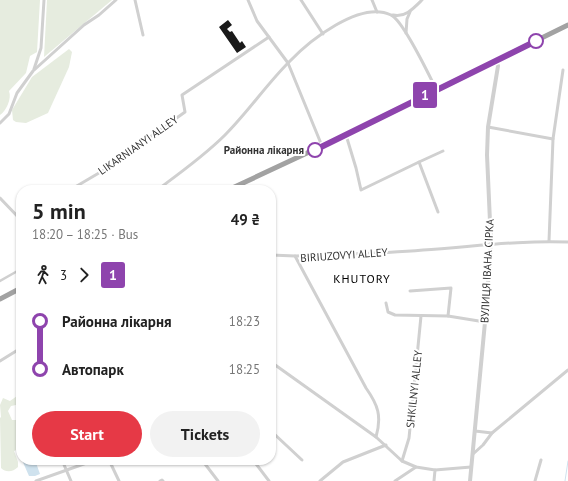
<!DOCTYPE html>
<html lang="en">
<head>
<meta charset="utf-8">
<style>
	body { margin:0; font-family:"PT Sans",sans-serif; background:#f2f2f2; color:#222; height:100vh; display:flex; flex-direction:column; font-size:15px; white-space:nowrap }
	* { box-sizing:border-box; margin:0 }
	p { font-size:13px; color:#767676 }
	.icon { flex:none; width:22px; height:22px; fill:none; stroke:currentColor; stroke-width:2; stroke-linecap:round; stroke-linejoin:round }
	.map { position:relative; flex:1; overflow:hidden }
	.drawer { position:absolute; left:16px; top:185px; width:260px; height:280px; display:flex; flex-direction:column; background:#fff; border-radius:16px; box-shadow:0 1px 3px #0004 }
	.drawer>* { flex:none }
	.badge { padding:0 8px; border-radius:3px; font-size:14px; line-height:26px }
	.map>.badge { position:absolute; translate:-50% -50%; box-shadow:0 0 0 2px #fff }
	.legs { display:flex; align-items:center; gap:6px; height:44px; padding:0 16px; font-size:13px }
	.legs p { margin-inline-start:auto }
	.overview { display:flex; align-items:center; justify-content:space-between; height:68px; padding:0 16px }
	h1 { font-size:22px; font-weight:700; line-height:30px }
	.action { display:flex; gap:8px; margin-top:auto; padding:8px 16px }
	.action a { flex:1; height:46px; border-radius:24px; background:#e63946; color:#fff; font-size:16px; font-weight:700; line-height:46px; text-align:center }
	.action a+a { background:#f2f2f2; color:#222 }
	ul { padding:0 16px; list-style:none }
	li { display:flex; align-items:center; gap:14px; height:48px; font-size:15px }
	li i { display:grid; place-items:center; width:6px; height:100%; margin:0 5px; background:currentColor }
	li i::after { content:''; width:10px; height:10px; margin:-5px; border:3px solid; border-radius:50%; background:#fff }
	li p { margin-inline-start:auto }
	li:first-child i { background:linear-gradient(#0000 50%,currentColor 0) }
	li:last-child i { background:linear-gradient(currentColor 50%,#0000 0) }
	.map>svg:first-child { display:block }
	.green { fill:#e6ecdf }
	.water { fill:#cfe2ee }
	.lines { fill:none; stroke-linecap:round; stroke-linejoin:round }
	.stream { stroke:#cfe2ee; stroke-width:1 }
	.building { fill:#1a1a1a }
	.pedestrian { stroke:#d0d0d0; stroke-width:2.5 }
	.minor { stroke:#d0d0d0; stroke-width:3 }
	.tertiary { stroke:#d0d0d0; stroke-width:4 }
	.trunk { stroke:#a2a2a2; stroke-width:5 }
	.line-1-casing { stroke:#fff; stroke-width:9 }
	.line-1 { stroke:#8e44ad; stroke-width:6 }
	.stop-1-dot { fill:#fff; stroke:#8e44ad; stroke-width:2 }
	.labels { text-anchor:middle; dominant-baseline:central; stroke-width:4; stroke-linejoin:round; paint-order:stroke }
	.street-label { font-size:11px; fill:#333; stroke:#fff }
	.stop-label { font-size:11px; font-weight:bold; fill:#333; stroke:#fff; text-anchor:end }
	.neighbourhood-label { font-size:12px; letter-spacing:1px; fill:#000; stroke:#fff }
</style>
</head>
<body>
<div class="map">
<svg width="568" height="481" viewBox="0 0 568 481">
	<rect width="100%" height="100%" fill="#fff"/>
	<!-- green -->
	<g class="green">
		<path d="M0 0H40L37 52 30 56 26 73 9 91C12 99 6 111 0 115Z"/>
		<polygon points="47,0 112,0 44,57"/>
		<polygon points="69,49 72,52 69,67 48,113 26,123 16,122 13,120 12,110 32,77"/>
		<path d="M17 396 21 397V404L11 406 8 411 12 420H19L21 425V448L14 451 18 462V467C13 472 6 473 1 468L0 418 1 417 0 405 3 398 10 401Z"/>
	</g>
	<!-- water -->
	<polygon class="water" points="22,460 35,460 40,474 35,476 29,476"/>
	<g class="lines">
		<!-- stream -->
		<polyline class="stream" points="565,481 568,461"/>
	</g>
	<!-- building -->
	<polygon class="building" points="228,20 232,25 227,29 230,32 232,31 240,43 242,41 246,47 237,53 219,27"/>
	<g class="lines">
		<!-- pedestrian -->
		<polyline class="pedestrian" points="0,281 21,269"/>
		<!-- minor -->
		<g class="minor">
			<polyline points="135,0 143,35"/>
			<polyline points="248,0 257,21 288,63 322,146"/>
			<polyline points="301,0 323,34"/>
			<polyline points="372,0 377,12"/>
			<path d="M393 15C405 18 414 8 422 0"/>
			<polyline points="406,33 407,19 410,12"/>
			<polyline points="34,69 41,48 44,0"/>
			<polyline points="0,123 9,114 17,93 33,71 84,25 99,15 116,0"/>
			<polyline points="488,127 553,139"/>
			<polyline points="346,135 356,168 361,190 419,162"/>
			<polyline points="70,190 104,170 185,112 182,95 269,37"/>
			<path d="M157 190C180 173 204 156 225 135 248 112 266 85 289 62 309 41 360 0 391 15 403 20 429 75 436 89"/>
			<polyline points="0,198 21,220"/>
			<polyline points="438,212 419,162 443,151"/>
			<polyline points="549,241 553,139 563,70"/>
			<polyline points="271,255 295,256"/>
			<polyline points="410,291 451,288 448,316"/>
			<polyline points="386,303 388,312 395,315 448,316 485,322"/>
			<polyline points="0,361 21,348"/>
			<polyline points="271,362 376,437 402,461 416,467 435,470 434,481"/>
			<polyline points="271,431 302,460"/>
			<polyline points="475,431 492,433"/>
			<path d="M376 437C382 416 378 405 366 388L295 256C337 254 380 254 423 250 471 247 519 240 568 242"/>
			<polyline points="473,454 483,445 492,433 568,370"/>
			<polyline points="62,460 71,481"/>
			<polyline points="109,460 119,481"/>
			<polyline points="202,460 218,481"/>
			<polyline points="253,460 269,481"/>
			<polyline points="402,461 409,438 421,316"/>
			<polyline points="435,470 471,467"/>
			<polyline points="36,481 95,460"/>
			<polyline points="160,481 162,480 163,481"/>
			<polyline points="320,481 343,462 386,445"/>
			<polyline points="395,481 416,467"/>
			<polyline points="535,481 541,460"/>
		</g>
		<!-- tertiary -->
		<polyline class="tertiary" points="470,481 485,322 491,244 487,155 488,127 498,66 496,61"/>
		<!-- trunk -->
		<g class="trunk">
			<polyline points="228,190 322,146 568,25"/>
			<polyline points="0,299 21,288"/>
		</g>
	</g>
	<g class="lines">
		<defs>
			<polyline id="line-1" points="315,150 536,41"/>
		</defs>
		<!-- line-1 casing -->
		<use href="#line-1" class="line-1-casing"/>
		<!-- line-1 -->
		<use href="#line-1" class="line-1"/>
	</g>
	<!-- markers -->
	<g class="stop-1-dot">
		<circle cx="536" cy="41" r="7"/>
		<circle cx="315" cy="150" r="7"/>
	</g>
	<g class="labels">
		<!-- street labels -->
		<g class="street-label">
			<text transform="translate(138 145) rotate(-35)">LIKARNIANYI ALLEY</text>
			<text transform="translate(344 255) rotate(-4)">BIRIUZOVYI ALLEY</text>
			<text transform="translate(487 271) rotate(-87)">ВУЛИЦЯ ІВАНА СІРКА</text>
			<text transform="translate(414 389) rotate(-84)">SHKILNYI ALLEY</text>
		</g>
		<!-- stop labels -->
		<g class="stop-label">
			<text x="304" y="150">Районна лікарня</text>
		</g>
		<!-- neighbourhood labels -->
		<g class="neighbourhood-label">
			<text x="362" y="278">KHUTORY</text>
		</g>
	</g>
</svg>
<b class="badge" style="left:425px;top:95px;background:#8e44ad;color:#fff">1</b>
<section class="drawer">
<div class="overview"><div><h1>5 min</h1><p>18:20 – 18:25 · Bus</p></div><b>49 ₴</b></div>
<div class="legs"><svg class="icon" aria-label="walk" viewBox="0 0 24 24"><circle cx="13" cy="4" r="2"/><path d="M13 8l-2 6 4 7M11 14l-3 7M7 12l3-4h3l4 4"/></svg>3<svg class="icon" aria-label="forward" viewBox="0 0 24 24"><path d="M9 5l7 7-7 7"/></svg><b class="badge" style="background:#8e44ad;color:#fff">1</b></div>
<ul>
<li><i style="color:#8e44ad"></i><b>Районна лікарня</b><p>18:23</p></li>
<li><i style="color:#8e44ad"></i><b>Автопарк</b><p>18:25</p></li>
</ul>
<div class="action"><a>Start</a><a>Tickets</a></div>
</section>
</div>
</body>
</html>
